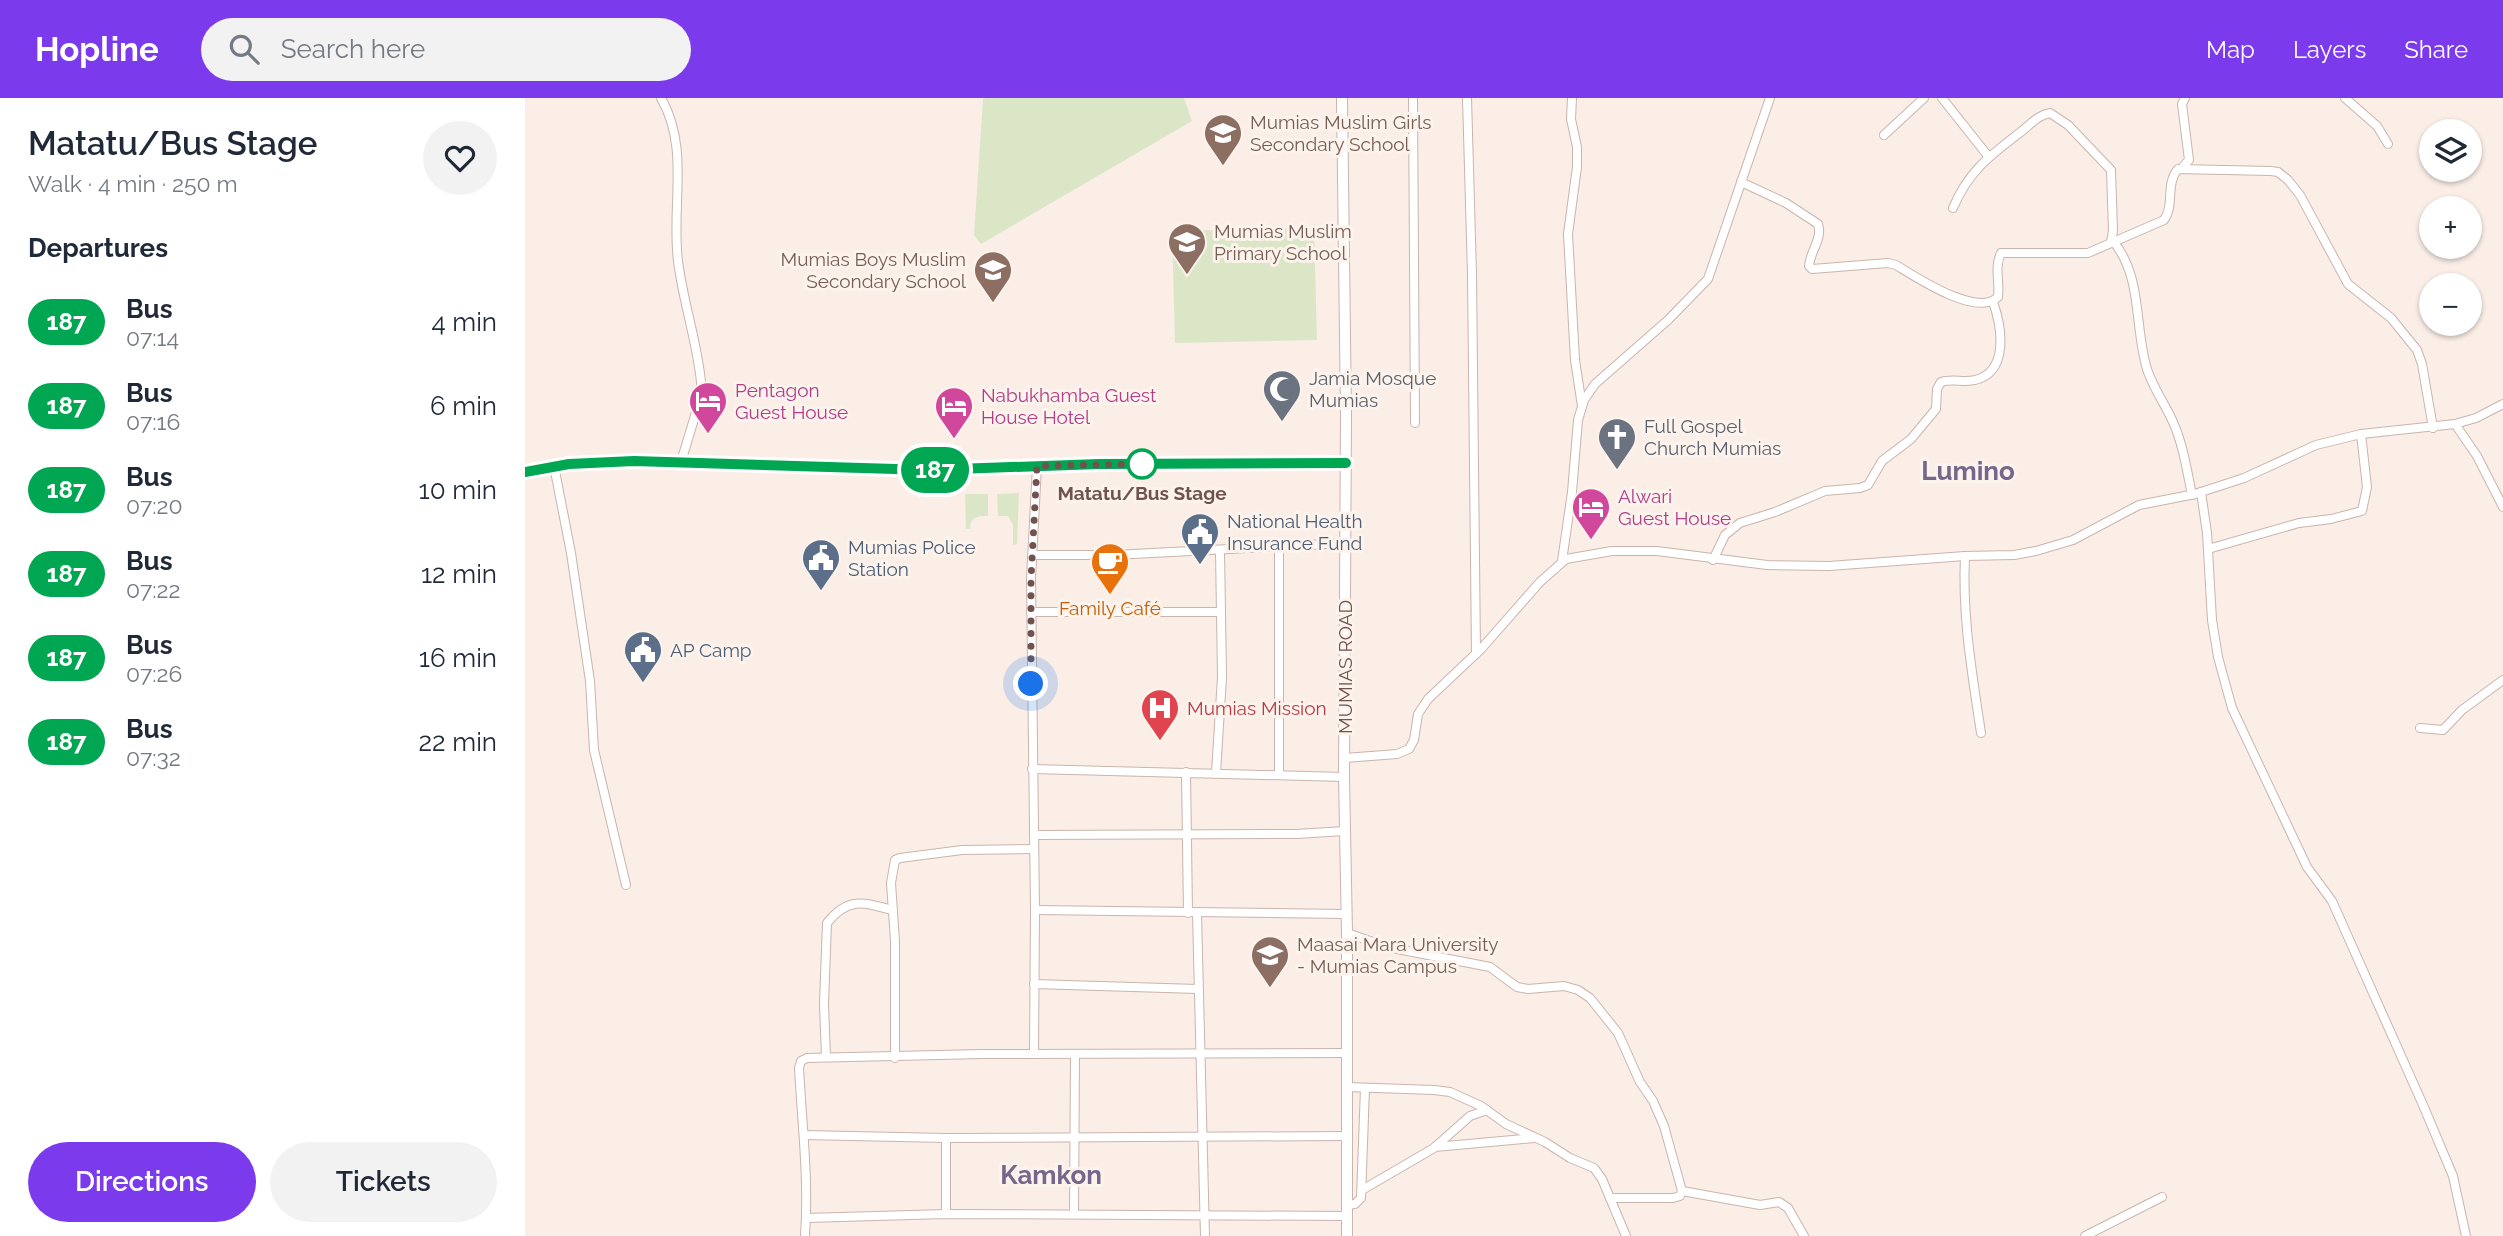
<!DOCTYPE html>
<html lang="en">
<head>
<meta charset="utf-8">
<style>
	body { margin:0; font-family:Raleway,sans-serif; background:#f2f2f3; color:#1f2937; height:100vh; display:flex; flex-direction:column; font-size:26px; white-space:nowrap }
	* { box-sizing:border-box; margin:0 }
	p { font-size:23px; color:#747a83 }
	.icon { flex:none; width:38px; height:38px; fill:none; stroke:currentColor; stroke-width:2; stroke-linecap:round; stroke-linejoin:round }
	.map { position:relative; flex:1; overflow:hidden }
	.drawer { display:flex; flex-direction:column; background:#fff; width:525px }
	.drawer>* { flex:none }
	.badge { padding:0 14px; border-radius:23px; font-size:24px; line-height:46px }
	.fabs { position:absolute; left:1894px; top:21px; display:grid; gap:14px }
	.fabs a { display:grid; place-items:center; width:63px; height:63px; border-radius:50%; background:#fff; box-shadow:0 2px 5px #0004; font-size:35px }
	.you { position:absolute; width:35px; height:35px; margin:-18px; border:5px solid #fff; border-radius:50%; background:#1a73e8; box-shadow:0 0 0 10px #1a73e833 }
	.map>.badge { position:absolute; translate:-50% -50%; box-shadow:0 0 0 4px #fff }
	h2 { padding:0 28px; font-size:26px; line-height:63px }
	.round { display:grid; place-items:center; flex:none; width:74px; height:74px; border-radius:37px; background:#f2f2f3 }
	.overview { display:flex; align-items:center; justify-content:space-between; height:119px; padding:0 28px }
	h1 { font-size:33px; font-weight:600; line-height:52px }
	.primary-button { display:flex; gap:14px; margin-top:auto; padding:14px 28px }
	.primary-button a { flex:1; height:80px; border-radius:42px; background:#7c3aed; color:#fff; font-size:28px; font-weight:600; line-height:80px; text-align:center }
	.primary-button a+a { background:#f2f2f3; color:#1f2937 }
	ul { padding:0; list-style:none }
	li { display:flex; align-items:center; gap:21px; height:84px; padding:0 28px }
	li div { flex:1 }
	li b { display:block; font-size:26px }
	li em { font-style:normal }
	li .badge { min-width:77px; font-weight:700; text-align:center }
	header { display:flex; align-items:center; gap:42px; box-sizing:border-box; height:98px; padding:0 35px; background:#7c3aed; color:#fff }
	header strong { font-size:33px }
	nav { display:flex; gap:38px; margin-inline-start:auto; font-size:24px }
	.search { width:490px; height:63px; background:#f2f2f3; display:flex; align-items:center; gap:18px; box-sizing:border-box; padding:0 24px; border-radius:38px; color:#747a83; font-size:26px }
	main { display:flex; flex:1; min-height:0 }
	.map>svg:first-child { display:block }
	.green { fill:#dbe6c7 }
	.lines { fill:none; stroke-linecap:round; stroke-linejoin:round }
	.minor-casing { stroke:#cab4ae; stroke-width:10 }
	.tertiary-casing { stroke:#cab4ae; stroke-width:12 }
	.minor { stroke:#fff; stroke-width:8 }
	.tertiary { stroke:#fff; stroke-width:10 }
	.line-casing { stroke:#fff; stroke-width:16 }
	.line { stroke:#00a651; stroke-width:10 }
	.walk { stroke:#70524f; stroke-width:7; stroke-dasharray:0 12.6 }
	.stop-dot { fill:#fff; stroke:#00a651; stroke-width:3.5 }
	.labels { text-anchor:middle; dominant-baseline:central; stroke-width:6; stroke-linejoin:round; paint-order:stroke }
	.education-label { font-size:19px; fill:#785e54; stroke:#fdf3ed; text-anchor:start }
	.worship-label { font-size:19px; fill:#5b616d; stroke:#fdf3ed; text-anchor:start }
	.hotel-label { font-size:19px; fill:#b23c85; stroke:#fdf3ed; text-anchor:start }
	.stop-label { font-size:19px; font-weight:bold; fill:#70524f; stroke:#fdf3ed }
	.service-label { font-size:19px; fill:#4e5e75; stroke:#fdf3ed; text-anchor:start }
	.food-label { font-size:19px; fill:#c56008; stroke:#fdf3ed }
	.street-label { font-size:19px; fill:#70524f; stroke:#fdf3ed }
	.health-label { font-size:19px; fill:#be3a42; stroke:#fdf3ed; text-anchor:start }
	.district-label { font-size:26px; font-weight:bold; fill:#77668c; stroke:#fdf3ed }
</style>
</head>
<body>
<header>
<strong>Hopline</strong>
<div class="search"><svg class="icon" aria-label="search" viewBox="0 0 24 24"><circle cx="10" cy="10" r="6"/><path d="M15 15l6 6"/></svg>Search here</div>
<nav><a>Map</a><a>Layers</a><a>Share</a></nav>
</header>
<main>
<section class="drawer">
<div class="overview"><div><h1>Matatu/Bus Stage</h1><p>Walk · 4 min · 250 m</p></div><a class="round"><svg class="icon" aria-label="heart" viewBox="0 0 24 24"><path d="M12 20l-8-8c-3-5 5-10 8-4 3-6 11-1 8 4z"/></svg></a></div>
<h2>Departures</h2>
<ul>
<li><span class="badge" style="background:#00a651;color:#fff">187</span><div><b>Bus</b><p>07:14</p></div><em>4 min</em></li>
<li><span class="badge" style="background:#00a651;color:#fff">187</span><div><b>Bus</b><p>07:16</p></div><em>6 min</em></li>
<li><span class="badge" style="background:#00a651;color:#fff">187</span><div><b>Bus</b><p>07:20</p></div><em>10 min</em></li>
<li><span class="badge" style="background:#00a651;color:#fff">187</span><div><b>Bus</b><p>07:22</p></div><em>12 min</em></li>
<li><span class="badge" style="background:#00a651;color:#fff">187</span><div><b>Bus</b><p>07:26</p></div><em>16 min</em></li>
<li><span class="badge" style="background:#00a651;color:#fff">187</span><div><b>Bus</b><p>07:32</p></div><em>22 min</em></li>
</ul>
<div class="primary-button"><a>Directions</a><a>Tickets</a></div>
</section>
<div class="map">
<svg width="1978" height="1138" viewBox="0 0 1978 1138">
	<rect width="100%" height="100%" fill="#faeee7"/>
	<!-- green -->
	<g class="green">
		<polygon points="461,0 659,0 667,23 456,146 449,137 458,1"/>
		<polygon points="789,130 792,242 650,245 647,133"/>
		<polygon points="494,395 492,446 488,447 488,427 483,418 473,418 472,396"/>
		<path d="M440 396H463V418C452 418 445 419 445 431H441Z"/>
	</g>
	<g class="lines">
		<defs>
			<g id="minor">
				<path d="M136 0C165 50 146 108 153 163 158 204 172 243 176 284V298L156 364"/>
				<polyline points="888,0 890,325"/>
				<polyline points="942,0 947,176 951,556"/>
				<polyline points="1047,0 1046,21 1052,49 1052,69 1043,136 1050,262 1057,308"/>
				<polyline points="1417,0 1463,58"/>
				<polyline points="1820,0 1852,28 1863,46"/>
				<polyline points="1359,37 1399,0"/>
				<polyline points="1657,70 1664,62 1657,6 1660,0"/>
				<path d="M1216 84 1261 105 1293 126C1298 141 1285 153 1284 168L1287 171 1363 165 1371 167C1391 179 1452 220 1473 199 1475 183 1469 170 1476 155H1563L1639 122C1650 107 1640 86 1653 71L1746 73 1753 74 1763 82 1775 97 1823 186 1866 220 1892 252 1897 266 1908 330"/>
				<path d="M1428 110C1444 72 1466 57 1497 33 1506 26 1513 17 1525 15L1543 27 1586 72 1588 133 1586 144"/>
				<path d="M1588 143C1618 179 1609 229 1622 271 1628 290 1640 306 1648 324 1658 346 1662 373 1667 397"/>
				<polyline points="1930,326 1952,358 1978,409"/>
				<polyline points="29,368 46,455 65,583 69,652 101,787"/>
				<polyline points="1676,394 1682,435 1687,522 1693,559 1707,610 1782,769 1807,803 1898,1007 1928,1078 1941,1138"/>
				<polyline points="754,449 754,677"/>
				<polyline points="1683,451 1774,425 1806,421 1837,413 1842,389 1836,336"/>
				<polyline points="508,457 589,457 821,445"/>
				<path d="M1440 458C1437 518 1447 575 1456 635"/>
				<path d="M1188 462 1200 437 1215 425 1250 414 1300 393 1335 390 1343 387 1357 363 1386 341 1411 311 1412 291 1416 284C1427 280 1439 285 1450 282 1484 274 1477 229 1468 204"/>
				<polyline points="1037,463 1047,394 1053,322 1059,302 1070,286 1143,222 1183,181 1245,0"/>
				<polyline points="506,514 696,514"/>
				<polyline points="1895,630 1918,632 1937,612 1978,582"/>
				<polyline points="820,660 872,656 884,651 889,642 893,616 903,601 956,551 1015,484 1041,461 1087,453 1132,453 1242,467 1304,468 1440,458 1489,457 1511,453 1548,442 1614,407 1670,396 1719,380 1791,347 1836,336 1930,326 1951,320 1978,306"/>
				<polyline points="507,671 819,679"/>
				<polyline points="661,674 663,815"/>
				<polyline points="691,675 697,579 695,453"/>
				<polyline points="509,737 771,736 820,733"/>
				<polyline points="510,812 821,816"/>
				<polyline points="672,815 680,1138"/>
				<polyline points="822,835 862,849 965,869 992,889 1003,891 1039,888 1053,892 1065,900 1093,935 1115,984 1128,1003 1139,1028 1157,1093 1155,1098 1148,1100 1085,1100"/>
				<polyline points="509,886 673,891"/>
				<polyline points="509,956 510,812 506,481 512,368"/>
				<path d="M301 959 299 906 302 825C323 799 338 804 367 812"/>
				<polyline points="370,960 370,843 366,785 370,762 375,760 437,752 509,751"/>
				<polyline points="822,989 909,992 925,994 956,1008 981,1026 1020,1044 1045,1060 1069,1070 1077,1081 1101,1138"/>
				<polyline points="279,1037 421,1040 821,1038"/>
				<polyline points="421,1040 421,1116"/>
				<polyline points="910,1049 1009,1040"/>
				<polyline points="837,1092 909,1050 945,1018 962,1012"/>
				<polyline points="1157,1093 1235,1107 1254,1104 1263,1110 1279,1138"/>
				<polyline points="821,1107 830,1106 836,1100 840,990"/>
				<polyline points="549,1116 550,956"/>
				<polyline points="281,1120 421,1116 821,1118"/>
				<path d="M280 1138C284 1082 277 1026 274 970L276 963 282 960 457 956 822 955"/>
				<polyline points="1560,1138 1637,1099"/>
			</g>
			<g id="tertiary">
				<polyline points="817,0 821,317 819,679 822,835 822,1138"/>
				<polyline points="0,374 44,366 109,363 404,372 574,366 821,365"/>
			</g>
		</defs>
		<!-- minor casing -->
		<use href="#minor" class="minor-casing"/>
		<!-- tertiary casing -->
		<use href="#tertiary" class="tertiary-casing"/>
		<!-- minor -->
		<use href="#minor" class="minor"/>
		<!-- tertiary -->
		<use href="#tertiary" class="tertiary"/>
	</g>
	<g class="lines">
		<defs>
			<polyline id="line" points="0,374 44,366 109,363 404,372 574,366 821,365"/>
		</defs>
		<!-- line casing -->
		<use href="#line" class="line-casing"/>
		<!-- line -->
		<use href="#line" class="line"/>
		<!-- walk -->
		<polyline class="walk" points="506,586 506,481 512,368 617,366"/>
	</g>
	<!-- icons -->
	<defs>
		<symbol id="school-pin" viewBox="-11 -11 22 30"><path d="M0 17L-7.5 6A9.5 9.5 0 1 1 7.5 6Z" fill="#8d6e63" stroke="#fdf3ed"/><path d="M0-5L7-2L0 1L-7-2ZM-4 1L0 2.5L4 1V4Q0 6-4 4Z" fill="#fff"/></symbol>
		<symbol id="mosque-pin" viewBox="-11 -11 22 30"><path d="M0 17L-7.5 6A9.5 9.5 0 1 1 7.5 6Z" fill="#6b7280" stroke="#fdf3ed"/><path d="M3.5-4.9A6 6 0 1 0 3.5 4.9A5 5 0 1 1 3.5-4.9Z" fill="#fff"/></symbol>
		<symbol id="hotel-pin" viewBox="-11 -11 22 30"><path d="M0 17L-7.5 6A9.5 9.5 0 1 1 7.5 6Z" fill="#d1479c" stroke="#fdf3ed"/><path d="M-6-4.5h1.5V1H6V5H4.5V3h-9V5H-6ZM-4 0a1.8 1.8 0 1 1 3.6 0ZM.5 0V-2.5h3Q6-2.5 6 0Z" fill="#fff"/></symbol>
		<symbol id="church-pin" viewBox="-11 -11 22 30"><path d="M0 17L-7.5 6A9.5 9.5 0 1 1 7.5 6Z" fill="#6b7280" stroke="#fdf3ed"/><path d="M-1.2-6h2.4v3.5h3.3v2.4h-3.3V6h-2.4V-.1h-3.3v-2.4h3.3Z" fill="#fff"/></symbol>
		<symbol id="civic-pin" viewBox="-11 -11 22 30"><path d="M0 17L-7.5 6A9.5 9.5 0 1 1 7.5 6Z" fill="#5c6f8a" stroke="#fdf3ed"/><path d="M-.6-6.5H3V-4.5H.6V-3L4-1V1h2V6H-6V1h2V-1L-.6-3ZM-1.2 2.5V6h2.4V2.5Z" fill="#fff"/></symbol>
		<symbol id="cafe-pin" viewBox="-11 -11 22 30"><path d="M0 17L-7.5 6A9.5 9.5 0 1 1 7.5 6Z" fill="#e8710a" stroke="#fdf3ed"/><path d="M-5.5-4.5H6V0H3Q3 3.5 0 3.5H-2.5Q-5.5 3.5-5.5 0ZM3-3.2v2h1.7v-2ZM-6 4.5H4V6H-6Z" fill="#fff"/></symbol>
		<symbol id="hospital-pin" viewBox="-11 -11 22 30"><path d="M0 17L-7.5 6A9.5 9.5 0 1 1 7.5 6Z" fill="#e0444e" stroke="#fdf3ed"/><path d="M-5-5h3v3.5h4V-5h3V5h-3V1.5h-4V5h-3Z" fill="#fff"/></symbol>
		<symbol id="university-pin" viewBox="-11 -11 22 30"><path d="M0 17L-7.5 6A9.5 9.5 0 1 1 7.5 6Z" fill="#8d6e63" stroke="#fdf3ed"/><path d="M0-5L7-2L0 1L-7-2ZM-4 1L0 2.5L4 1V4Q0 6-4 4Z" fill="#fff"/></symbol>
	</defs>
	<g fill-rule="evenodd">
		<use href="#school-pin" x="676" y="13" width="44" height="60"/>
		<use href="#school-pin" x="640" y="122" width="44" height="60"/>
		<use href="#school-pin" x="446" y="150" width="44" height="60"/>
		<use href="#mosque-pin" x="735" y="269" width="44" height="60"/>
		<use href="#hotel-pin" x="161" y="281" width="44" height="60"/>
		<use href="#hotel-pin" x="407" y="286" width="44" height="60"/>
		<use href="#church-pin" x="1070" y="317" width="44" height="60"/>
		<use href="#hotel-pin" x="1044" y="387" width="44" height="60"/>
		<use href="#civic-pin" x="653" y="412" width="44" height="60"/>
		<use href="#civic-pin" x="274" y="438" width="44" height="60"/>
		<use href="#cafe-pin" x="563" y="442" width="44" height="60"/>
		<use href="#civic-pin" x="96" y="530" width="44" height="60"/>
		<use href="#hospital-pin" x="613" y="588" width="44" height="60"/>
		<use href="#university-pin" x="723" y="835" width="44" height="60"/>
	</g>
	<!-- markers -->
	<circle class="stop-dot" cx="617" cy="366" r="14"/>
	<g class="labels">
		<!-- education labels -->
		<g class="education-label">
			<text x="725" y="24">Mumias Muslim Girls<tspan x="725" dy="22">Secondary School</tspan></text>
			<text x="689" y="133">Mumias Muslim<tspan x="689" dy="22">Primary School</tspan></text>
			<text x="441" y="161" text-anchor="end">Mumias Boys Muslim<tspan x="441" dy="22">Secondary School</tspan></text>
			<text x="772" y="846">Maasai Mara University<tspan x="772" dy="22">- Mumias Campus</tspan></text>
		</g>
		<!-- worship labels -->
		<g class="worship-label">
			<text x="784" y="280">Jamia Mosque<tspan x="784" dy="22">Mumias</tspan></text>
			<text x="1119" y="328">Full Gospel<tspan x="1119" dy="22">Church Mumias</tspan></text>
		</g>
		<!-- hotel labels -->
		<g class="hotel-label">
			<text x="210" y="292">Pentagon<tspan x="210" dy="22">Guest House</tspan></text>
			<text x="456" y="297">Nabukhamba Guest<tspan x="456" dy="22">House Hotel</tspan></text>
			<text x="1093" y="398">Alwari<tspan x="1093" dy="22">Guest House</tspan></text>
		</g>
		<!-- stop labels -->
		<g class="stop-label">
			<text x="617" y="395">Matatu/Bus Stage</text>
		</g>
		<!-- service labels -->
		<g class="service-label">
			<text x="702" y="423">National Health<tspan x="702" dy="22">Insurance Fund</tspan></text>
			<text x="323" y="449">Mumias Police<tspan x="323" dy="22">Station</tspan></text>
			<text x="145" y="552">AP Camp</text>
		</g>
		<!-- food labels -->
		<g class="food-label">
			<text x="585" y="510">Family Café</text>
		</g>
		<!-- street labels -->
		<g class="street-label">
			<text transform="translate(820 569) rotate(-90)">MUMIAS ROAD</text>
		</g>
		<!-- health labels -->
		<g class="health-label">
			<text x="662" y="610">Mumias Mission</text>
		</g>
		<!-- district labels -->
		<g class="district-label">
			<text x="1443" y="373">Lumino</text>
			<text x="526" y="1077">Kamkon</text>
		</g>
	</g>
</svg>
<div class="fabs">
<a><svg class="icon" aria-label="layers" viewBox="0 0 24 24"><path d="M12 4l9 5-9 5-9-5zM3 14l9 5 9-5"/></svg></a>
<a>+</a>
<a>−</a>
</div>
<div class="you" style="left:506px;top:586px"></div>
<b class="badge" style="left:410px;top:372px;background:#00a651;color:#fff">187</b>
</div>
</main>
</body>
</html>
